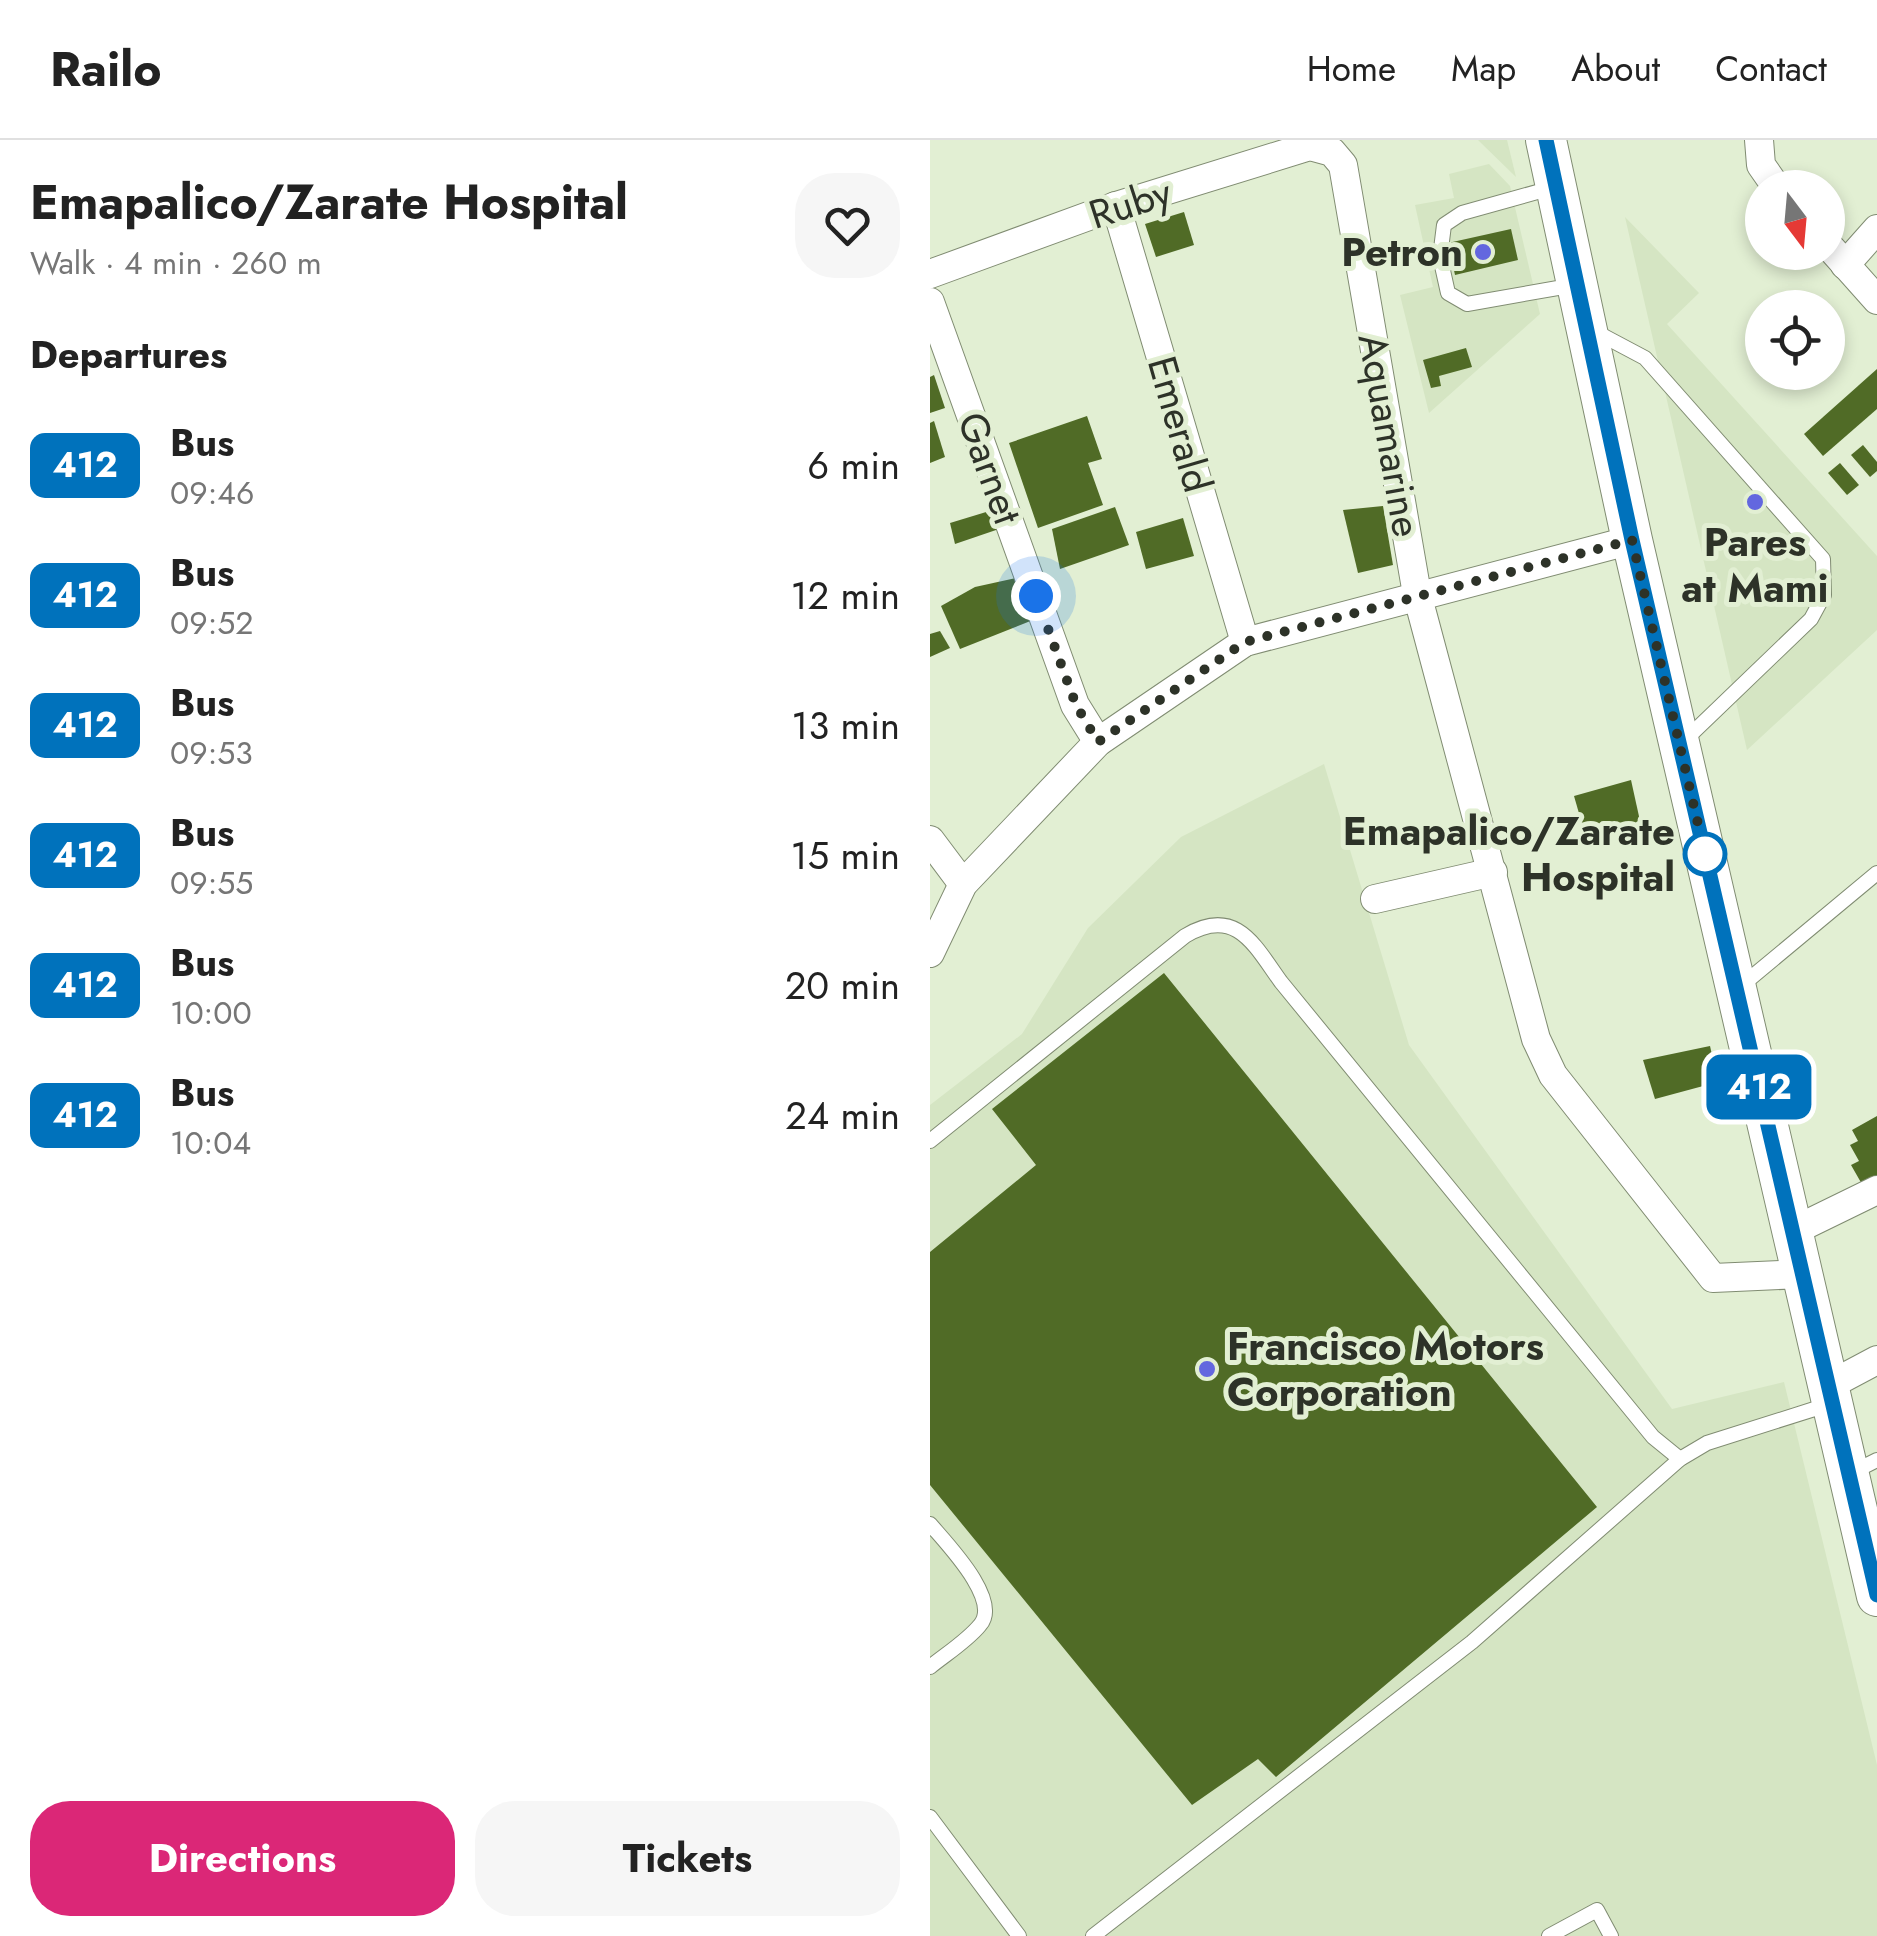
<!DOCTYPE html>
<html lang="en">
<head>
<meta charset="utf-8">
<style>
	body { margin:0; font-family:Jost,sans-serif; background:#f6f6f6; color:#222; height:100vh; display:flex; flex-direction:column; font-size:38px; white-space:nowrap }
	* { box-sizing:border-box; margin:0 }
	p { font-size:32px; color:#767676 }
	.icon { flex:none; width:55px; height:55px; fill:none; stroke:currentColor; stroke-width:2; stroke-linecap:round; stroke-linejoin:round }
	.map { position:relative; flex:1; overflow:hidden }
	.sheet { display:flex; flex-direction:column; background:#fff; width:930px }
	.sheet>* { flex:none }
	.badge { padding:0 20px; border-radius:15px; font-size:35px; line-height:65px }
	.needle { width:65px; rotate:164deg }
	.buttons { position:absolute; left:815px; top:30px; display:grid; gap:20px }
	.buttons a { display:grid; place-items:center; width:100px; height:100px; border-radius:50%; background:#fff; box-shadow:0 5px 15px #0003; font-size:50px }
	.you { position:absolute; width:50px; height:50px; margin:-25px; border:8px solid #fff; border-radius:50%; background:#1a73e8; box-shadow:0 0 0 15px #1a73e833 }
	.map>.badge { position:absolute; translate:-50% -50%; box-shadow:0 0 0 5px #fff }
	h2 { padding:0 30px; font-size:38px; line-height:90px }
	.round { display:grid; place-items:center; flex:none; width:105px; height:105px; border-radius:40px; background:#f6f6f6 }
	.summary { display:flex; align-items:center; justify-content:space-between; height:170px; padding:0 30px }
	h1 { font-size:48px; font-weight:700; line-height:75px }
	.cta { display:flex; gap:20px; margin-top:auto; padding:20px 30px }
	.cta a { flex:1; height:115px; border-radius:40px; background:#db2777; color:#fff; font-size:40px; font-weight:700; line-height:115px; text-align:center }
	.cta a+a { background:#f6f6f6; color:#222 }
	ul { padding:0; list-style:none }
	li { display:flex; align-items:center; gap:30px; height:130px; padding:0 30px }
	li div { flex:1 }
	li b { display:block; font-size:38px }
	li em { font-style:normal }
	li .badge { min-width:110px; font-weight:700; text-align:center }
	header { display:flex; align-items:center; gap:60px; box-sizing:border-box; height:140px; padding:0 50px; background:#fff; border-bottom:2px solid #e0e0e0 }
	header strong { font-size:48px }
	nav { display:flex; gap:55px; margin-inline-start:auto; font-size:35px }
	main { display:flex; flex:1; min-height:0 }
	.map>svg:first-child { display:block }
	.built { fill:#d5e5c3 }
	.building { fill:#506b26 }
	.lines { fill:none; stroke-linecap:round; stroke-linejoin:round }
	.lane-casing { stroke:#808c72; stroke-width:16 }
	.street-casing { stroke:#808c72; stroke-width:30 }
	.secondary-casing { stroke:#808c72; stroke-width:42 }
	.lane { stroke:#fff; stroke-width:14 }
	.street { stroke:#fff; stroke-width:28 }
	.secondary { stroke:#fff; stroke-width:40 }
	.line-casing { stroke:#fff; stroke-width:22 }
	.line { stroke:#0072bc; stroke-width:15 }
	.walk { stroke:#2d3228; stroke-width:10; stroke-dasharray:0 18 }
	.poi-dot { fill:#6367df; stroke:#e2efd3; stroke-width:4 }
	.stop-dot { fill:#fff; stroke:#0072bc; stroke-width:5 }
	.labels { text-anchor:middle; dominant-baseline:central; stroke-width:10; stroke-linejoin:round; paint-order:stroke }
	.street-label { font-size:40px; fill:#2d3228; stroke:#e2efd3 }
	.poi-label { font-size:40px; font-weight:bold; fill:#2d3228; stroke:#e2efd3; text-anchor:end }
	.stop-label { font-size:40px; font-weight:bold; fill:#2d3228; stroke:#e2efd3; text-anchor:end }
</style>
</head>
<body>
<header>
<strong>Railo</strong>
<nav><a>Home</a><a>Map</a><a>About</a><a>Contact</a></nav>
</header>
<main>
<section class="sheet">
<div class="summary"><div><h1>Emapalico/Zarate Hospital</h1><p>Walk · 4 min · 260 m</p></div><a class="round"><svg class="icon" aria-label="heart" viewBox="0 0 24 24"><path d="M12 20l-8-8c-3-5 5-10 8-4 3-6 11-1 8 4z"/></svg></a></div>
<h2>Departures</h2>
<ul>
<li><span class="badge" style="background:#0072bc;color:#fff">412</span><div><b>Bus</b><p>09:46</p></div><em>6 min</em></li>
<li><span class="badge" style="background:#0072bc;color:#fff">412</span><div><b>Bus</b><p>09:52</p></div><em>12 min</em></li>
<li><span class="badge" style="background:#0072bc;color:#fff">412</span><div><b>Bus</b><p>09:53</p></div><em>13 min</em></li>
<li><span class="badge" style="background:#0072bc;color:#fff">412</span><div><b>Bus</b><p>09:55</p></div><em>15 min</em></li>
<li><span class="badge" style="background:#0072bc;color:#fff">412</span><div><b>Bus</b><p>10:00</p></div><em>20 min</em></li>
<li><span class="badge" style="background:#0072bc;color:#fff">412</span><div><b>Bus</b><p>10:04</p></div><em>24 min</em></li>
</ul>
<div class="cta"><a>Directions</a><a>Tickets</a></div>
</section>
<div class="map">
<svg width="947" height="1796" viewBox="0 0 947 1796">
	<rect width="100%" height="100%" fill="#e2efd3"/>
	<!-- built -->
	<g class="built">
		<polygon points="548,0 577,0 586,37"/>
		<polygon points="559,24 580,46 610,174 499,273 470,155 503,147 485,65 524,58 519,34"/>
		<polygon points="695,77 769,153 737,184 947,416 947,490 817,610"/>
		<polygon points="394,624 479,905 742,1269 854,1242 947,1625 947,1796 0,1796 0,965 92,894 158,788 251,697"/>
	</g>
	<!-- building -->
	<g class="building">
		<polygon points="254,72 264,105 226,117 215,84"/>
		<polygon points="581,89 588,120 525,135 518,103"/>
		<polygon points="536,208 542,227 509,236 511,246 501,248 493,220"/>
		<polygon points="947,229 947,269 893,316 874,294"/>
		<polygon points="4,235 15,268 0,273 0,237"/>
		<polygon points="157,276 172,319 158,323 173,365 108,388 79,303"/>
		<polygon points="4,281 15,317 0,323 0,283"/>
		<polygon points="933,305 947,322 947,331 940,337 921,315"/>
		<polygon points="910,323 929,345 917,355 898,333"/>
		<polygon points="453,366 463,425 428,433 413,370"/>
		<polygon points="185,367 199,405 130,429 122,389"/>
		<polygon points="66,369 69,389 25,404 20,383"/>
		<polygon points="253,378 264,416 216,429 206,392"/>
		<polygon points="86,438 103,480 30,509 11,466 45,447"/>
		<polygon points="10,491 20,508 0,517 0,494"/>
		<polygon points="701,640 712,690 657,701 644,656"/>
		<polygon points="234,833 667,1367 346,1637 328,1619 262,1665 0,1345 0,1112 106,1025 62,969"/>
		<polygon points="780,906 788,942 725,959 713,920"/>
		<polygon points="947,976 947,1038 933,1046 921,1025 929,1021 920,1005 928,1001 922,990"/>
	</g>
	<g class="lines">
		<defs>
			<g id="lane">
				<polyline points="625,47 532,73 514,85 510,117 518,153 537,164 645,145"/>
				<polyline points="666,192 715,218 893,419 894,455 881,479 754,601"/>
				<polyline points="811,846 947,733"/>
				<path d="M0 1001 255 796C306 765 325 806 351 842L723 1297 750 1319"/>
				<polyline points="923,1332 947,1320"/>
				<path d="M0 1384C16 1403 72 1460 50 1485 37 1501 16 1514 0 1527"/>
				<polyline points="0,1677 89,1796"/>
				<polyline points="163,1796 542,1502 750,1319 777,1303 897,1265"/>
				<polyline points="619,1796 667,1770 681,1796"/>
			</g>
			<g id="street">
				<polyline points="829,0 831,25 847,48"/>
				<polyline points="186,66 315,502"/>
				<polyline points="898,105 947,160"/>
				<polyline points="915,125 947,89"/>
				<polyline points="0,134 186,66 380,6 402,12 413,25 487,454 606,899 623,935 783,1138 873,1134"/>
				<polyline points="0,162 145,565 168,602"/>
				<polyline points="0,700 33,744"/>
				<polyline points="445,759 563,732"/>
				<polyline points="0,813 33,744 168,602 315,502 702,400"/>
				<polyline points="863,1091 947,1050"/>
				<polyline points="900,1245 947,1220"/>
			</g>
			<polyline id="secondary" points="616,0 702,400 947,1456"/>
		</defs>
		<!-- lane casing -->
		<use href="#lane" class="lane-casing"/>
		<!-- street casing -->
		<use href="#street" class="street-casing"/>
		<!-- secondary casing -->
		<use href="#secondary" class="secondary-casing"/>
		<!-- lane -->
		<use href="#lane" class="lane"/>
		<!-- street -->
		<use href="#street" class="street"/>
		<!-- secondary -->
		<use href="#secondary" class="secondary"/>
	</g>
	<g class="lines">
		<defs>
			<polyline id="line" points="616,0 702,400 947,1455"/>
		</defs>
		<!-- line casing -->
		<use href="#line" class="line-casing"/>
		<!-- line -->
		<use href="#line" class="line"/>
		<!-- walk -->
		<polyline class="walk" points="106,456 146,565 168,602 315,502 702,400 775,714"/>
	</g>
	<!-- markers -->
	<g class="poi-dot">
		<circle cx="553" cy="112" r="10"/>
		<circle cx="825" cy="362" r="10"/>
		<circle cx="277" cy="1229" r="10"/>
	</g>
	<circle class="stop-dot" cx="775" cy="714" r="20"/>
	<g class="labels">
		<!-- street labels -->
		<g class="street-label">
			<text transform="translate(200 63) rotate(-18)">Ruby</text>
			<text transform="translate(250 284) rotate(74)">Emerald</text>
			<text transform="translate(460 295) rotate(80)">Aquamarine</text>
			<text transform="translate(60 328) rotate(70)">Garnet</text>
		</g>
		<!-- poi labels -->
		<g class="poi-label">
			<text x="533" y="112">Petron</text>
			<text x="825" y="402" text-anchor="middle">Pares<tspan x="825" dy="46">at Mami</tspan></text>
			<text x="297" y="1206" text-anchor="start">Francisco Motors<tspan x="297" dy="46">Corporation</tspan></text>
		</g>
		<!-- stop labels -->
		<g class="stop-label">
			<text x="745" y="691">Emapalico/Zarate<tspan x="745" dy="46">Hospital</tspan></text>
		</g>
	</g>
</svg>
<div class="buttons">
<a><svg class="needle" viewBox="-14 -14 28 28"><path d="M0-13l5 13h-10z" fill="#e53935"/><path d="M0 13l5-13h-10z" fill="#767676"/></svg></a>
<a><svg class="icon" aria-label="locate" viewBox="0 0 24 24"><circle cx="12" cy="12" r="6"/><path d="M12 2v4M12 18v4M2 12h4M18 12h4"/></svg></a>
</div>
<div class="you" style="left:106px;top:456px"></div>
<b class="badge" style="left:829px;top:947px;background:#0072bc;color:#fff">412</b>
</div>
</main>
</body>
</html>
